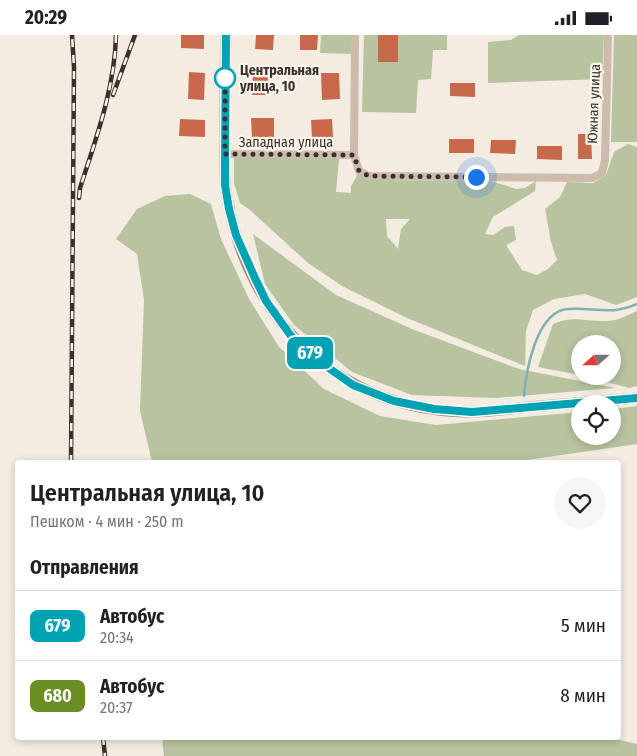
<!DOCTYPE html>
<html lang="ru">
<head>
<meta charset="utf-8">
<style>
	body { margin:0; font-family:"Fira Sans Condensed",sans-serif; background:#f6f6f6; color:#202124; height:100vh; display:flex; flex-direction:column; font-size:19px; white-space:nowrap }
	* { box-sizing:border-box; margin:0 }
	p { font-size:16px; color:#757577 }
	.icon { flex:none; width:28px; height:28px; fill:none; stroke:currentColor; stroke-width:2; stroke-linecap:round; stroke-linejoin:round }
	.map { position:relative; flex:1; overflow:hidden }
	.side { position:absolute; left:15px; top:425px; width:606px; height:280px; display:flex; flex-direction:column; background:#fff; border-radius:5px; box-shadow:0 2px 8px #0003 }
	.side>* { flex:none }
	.badge { padding:0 10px; border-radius:8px; font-size:18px; line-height:32px }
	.needle { width:32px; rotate:249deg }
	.buttons { position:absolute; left:571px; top:300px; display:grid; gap:10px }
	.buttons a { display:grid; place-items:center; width:50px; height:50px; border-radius:50%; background:#fff; box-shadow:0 2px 8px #0003; font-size:25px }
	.you { position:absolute; width:25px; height:25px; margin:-12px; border:4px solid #fff; border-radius:50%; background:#1a73e8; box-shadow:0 0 0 8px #1a73e833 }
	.map>.badge { position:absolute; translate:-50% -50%; box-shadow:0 0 0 2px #fff }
	h2 { padding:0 15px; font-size:19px; line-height:45px }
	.round { display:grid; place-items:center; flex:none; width:52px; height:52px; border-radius:26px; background:#f6f6f6 }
	.head { display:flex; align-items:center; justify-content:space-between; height:85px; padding:0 15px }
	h1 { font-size:24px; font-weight:600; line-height:38px }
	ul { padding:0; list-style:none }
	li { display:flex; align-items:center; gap:15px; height:70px; padding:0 15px; border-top:1px solid #e0e0e0 }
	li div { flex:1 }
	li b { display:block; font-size:19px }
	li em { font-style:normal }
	li .badge { min-width:55px; font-weight:700; text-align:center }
	.status { display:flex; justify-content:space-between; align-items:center; height:35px; padding:0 25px; background:#fff; direction:ltr }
	.status svg { height:14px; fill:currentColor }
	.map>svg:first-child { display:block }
	.green { fill:#b8c4a0; fill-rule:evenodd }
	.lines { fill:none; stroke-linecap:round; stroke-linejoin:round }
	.stream { stroke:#7fb0b2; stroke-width:2.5 }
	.building { fill:#c8694b }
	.minor { stroke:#cdbbac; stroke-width:8 }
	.secondary { stroke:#a18a7d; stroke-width:11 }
	.rail-casing { stroke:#3b302b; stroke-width:4.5 }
	.rail { stroke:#fbf5ee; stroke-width:2.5; stroke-dasharray:8; stroke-linecap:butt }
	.line-casing { stroke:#fff; stroke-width:11 }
	.line { stroke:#00a3b4; stroke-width:8 }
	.walk { stroke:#3b302b; stroke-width:5; stroke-dasharray:0 9 }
	.stop-dot { fill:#fff; stroke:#00a3b4; stroke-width:2.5 }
	.labels { text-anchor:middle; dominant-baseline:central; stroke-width:4.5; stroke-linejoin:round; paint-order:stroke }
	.stop-label { font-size:14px; font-weight:bold; fill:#3b302b; stroke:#fbf5ee; text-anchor:start }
	.street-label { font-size:14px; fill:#3b302b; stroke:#fbf5ee }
</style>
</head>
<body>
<div class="status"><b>20:29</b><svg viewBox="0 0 49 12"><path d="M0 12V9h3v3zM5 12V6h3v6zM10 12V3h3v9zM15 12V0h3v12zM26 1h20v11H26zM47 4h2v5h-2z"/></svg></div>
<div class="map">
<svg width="637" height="721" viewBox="0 0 637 721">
	<rect width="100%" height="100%" fill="#f4ebe1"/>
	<!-- green -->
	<g class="green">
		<polygon points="321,0 353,0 353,19 320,18"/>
		<polygon points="364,0 447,0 447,15 433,15 431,44 418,45 416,78 362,77"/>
		<polygon points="519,0 604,0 602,44 488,48 488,7 511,5"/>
		<polygon points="614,0 637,0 637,107 611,107"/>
		<path d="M628 109 637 112V262L616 270 585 259 554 264 533 275 526 296 525 331 407 283 342 251 308 228 250 175 240 168 234 148V122L339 123 336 157 351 158V151L358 139 368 145 491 146 516 154 525 153 536 146 535 156 493 182 485 199 493 200 505 192 514 191 516 205 506 210 522 235 537 240 548 234 557 225 551 207 545 174 560 162 567 147 593 148 606 140 614 117ZM386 184H410L401 194 398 214 387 201Z"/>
		<polygon points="190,159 211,169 221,204 249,264 279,312 324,354 380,381 436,390 580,377 580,401 612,401 613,374 637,371 637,409 507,428 152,427 140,376 144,265 137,219 116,204 137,174 165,161"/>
		<polygon points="253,199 336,260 412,294 519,334 615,353 496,363 412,360 352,337 294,290 265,249"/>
		<path d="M637 276V351L629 353 584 341H612V309H580V340L538 332 553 289C574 280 586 287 607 286 617 286 628 280 637 276Z"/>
		<polygon points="611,703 637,709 637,721 164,721 162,703"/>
	</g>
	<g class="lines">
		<!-- stream -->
		<path class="stream" d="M524 361C526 337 536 276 568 274 594 272 611 281 637 269"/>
	</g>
	<!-- building -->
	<g class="building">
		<polygon points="181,0 204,0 204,14 181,13"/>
		<polygon points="256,0 274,0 273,15 255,14"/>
		<polygon points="300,0 318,0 317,15 300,15"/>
		<rect x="378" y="0" width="20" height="27"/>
		<polygon points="189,37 205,38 204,65 188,64"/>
		<polygon points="253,37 268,37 268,60 252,60"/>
		<polygon points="321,38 339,38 340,64 322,65"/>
		<polygon points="450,48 475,48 475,62 450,61"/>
		<polygon points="251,83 274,83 274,102 252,103"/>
		<polygon points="180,84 205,85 205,102 179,101"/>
		<polygon points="332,84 333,102 312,103 311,85"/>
		<polygon points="578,99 591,99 592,124 578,124"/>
		<rect x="449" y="104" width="25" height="14"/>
		<polygon points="491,105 516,105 515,119 490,118"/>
		<polygon points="537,111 562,111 562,125 537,124"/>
	</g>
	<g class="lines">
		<!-- minor -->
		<g class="minor">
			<polyline points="225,119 354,120 359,136 369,141 592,143 602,138 605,125 608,0"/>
			<polyline points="354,120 355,0"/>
		</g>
		<!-- secondary -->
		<path class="secondary" d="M226 0C225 34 225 68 225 102 225 122 223 143 227 162 249 288 341 377 471 377 490 377 509 374 528 372 564 369 601 366 637 363"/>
		<defs>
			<g id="rail">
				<polyline points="113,60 135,0"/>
				<path d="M79 163 80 153C96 104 115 52 116 0"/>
				<polyline points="71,428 74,32 72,0"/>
				<polyline points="103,702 105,721"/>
			</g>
		</defs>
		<!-- rail casing -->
		<use href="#rail" class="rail-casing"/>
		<!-- rail -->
		<use href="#rail" class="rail"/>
	</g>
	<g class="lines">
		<defs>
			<polyline id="line" points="226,0 225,128 225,150 229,174 236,200 254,241 266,266 291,301 320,327 353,350 394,366 434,374 472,377 637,363"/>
		</defs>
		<!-- line casing -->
		<use href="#line" class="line-casing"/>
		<!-- line -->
		<use href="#line" class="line"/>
		<!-- walk -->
		<polyline class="walk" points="225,43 225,41 225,119 354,120 359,136 369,141 476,142"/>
	</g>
	<!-- markers -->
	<circle class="stop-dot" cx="225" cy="43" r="10"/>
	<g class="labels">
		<!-- stop labels -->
		<g class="stop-label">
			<text x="240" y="35">Центральная<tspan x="240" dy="16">улица, 10</tspan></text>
		</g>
		<!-- street labels -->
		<g class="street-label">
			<text transform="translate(594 69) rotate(-88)">Южная улица</text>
			<text x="286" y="107">Западная улица</text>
		</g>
	</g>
</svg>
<div class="buttons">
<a><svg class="needle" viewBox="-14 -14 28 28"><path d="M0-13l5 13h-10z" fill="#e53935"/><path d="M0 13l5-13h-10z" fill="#757577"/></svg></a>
<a><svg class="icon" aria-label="locate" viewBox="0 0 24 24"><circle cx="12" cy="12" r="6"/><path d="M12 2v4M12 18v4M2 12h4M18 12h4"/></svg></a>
</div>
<div class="you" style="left:476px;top:142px"></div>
<b class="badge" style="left:310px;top:318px;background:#00a3b4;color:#fff">679</b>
<section class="side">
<div class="head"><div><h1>Центральная улица, 10</h1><p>Пешком · 4 мин · 250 m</p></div><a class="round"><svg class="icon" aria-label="heart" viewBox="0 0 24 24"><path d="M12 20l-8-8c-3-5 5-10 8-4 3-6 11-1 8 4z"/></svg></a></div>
<h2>Отправления</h2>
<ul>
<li><span class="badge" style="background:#00a3b4;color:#fff">679</span><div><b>Автобус</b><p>20:34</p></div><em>5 мин</em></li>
<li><span class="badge" style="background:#6b8e23;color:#fff">680</span><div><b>Автобус</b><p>20:37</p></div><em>8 мин</em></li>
</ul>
</section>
</div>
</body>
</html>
